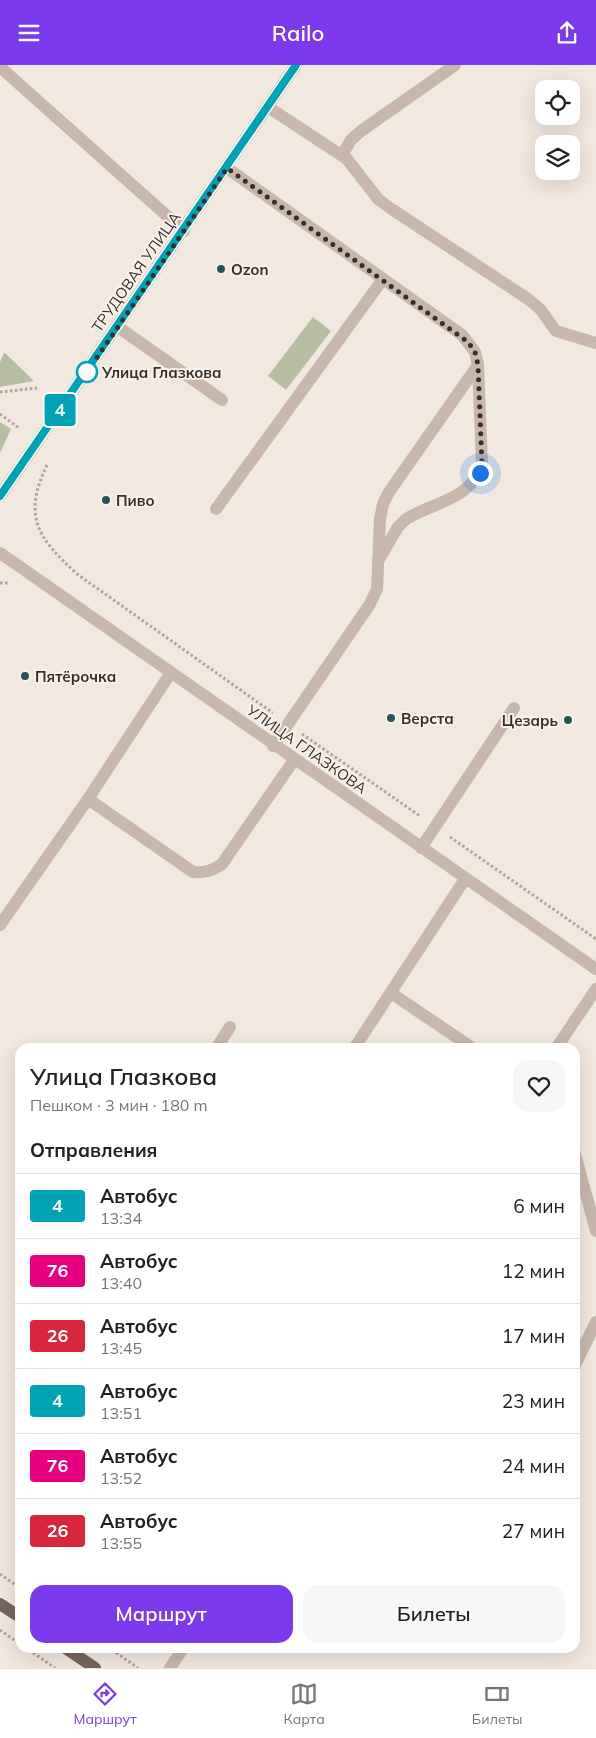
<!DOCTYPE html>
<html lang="ru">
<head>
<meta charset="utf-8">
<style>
	body { margin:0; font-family:Mulish,sans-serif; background:#f6f6f6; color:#202124; height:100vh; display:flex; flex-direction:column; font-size:19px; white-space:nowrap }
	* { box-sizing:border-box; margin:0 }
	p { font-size:16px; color:#757577 }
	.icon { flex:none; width:28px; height:28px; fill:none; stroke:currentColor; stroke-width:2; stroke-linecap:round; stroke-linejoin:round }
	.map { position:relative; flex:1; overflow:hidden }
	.drawer { position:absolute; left:15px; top:978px; width:565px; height:610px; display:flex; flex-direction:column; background:#fff; border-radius:15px; box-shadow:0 5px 20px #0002 }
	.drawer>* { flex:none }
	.badge { padding:0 10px; border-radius:4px; font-size:18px; line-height:32px }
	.controls { position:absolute; left:535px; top:15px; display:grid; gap:10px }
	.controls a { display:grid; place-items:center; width:45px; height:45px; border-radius:10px; background:#fff; box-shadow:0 5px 20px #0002; font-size:25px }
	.you { position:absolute; width:25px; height:25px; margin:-12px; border:4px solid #fff; border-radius:50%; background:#1a73e8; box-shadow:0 0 0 8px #1a73e833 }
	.map>.badge { position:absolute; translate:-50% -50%; box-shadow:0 0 0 2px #fff }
	h2 { padding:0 15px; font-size:19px; line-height:45px }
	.round { display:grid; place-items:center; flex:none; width:52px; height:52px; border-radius:15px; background:#f6f6f6 }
	.summary { display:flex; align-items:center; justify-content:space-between; height:85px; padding:0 15px }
	h1 { font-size:24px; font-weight:600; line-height:38px }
	.action { display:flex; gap:10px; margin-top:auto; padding:10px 15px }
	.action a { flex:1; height:58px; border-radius:15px; background:#7c3aed; color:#fff; font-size:20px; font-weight:600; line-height:58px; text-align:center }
	.action a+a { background:#f6f6f6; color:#202124 }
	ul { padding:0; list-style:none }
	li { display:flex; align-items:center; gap:15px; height:65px; padding:0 15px; border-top:1px solid #e0e0e0 }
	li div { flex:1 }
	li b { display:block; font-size:19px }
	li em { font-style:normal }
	li .badge { min-width:55px; font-weight:700; text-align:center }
	header { display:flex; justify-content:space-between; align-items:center; height:65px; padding:0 15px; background:#7c3aed; color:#fff; font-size:22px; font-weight:600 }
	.tab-bar { display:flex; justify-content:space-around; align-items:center; height:70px; border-top:1px solid #e0e0e0; background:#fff; font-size:14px; color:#757577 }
	.tab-bar a { display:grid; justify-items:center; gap:2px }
	.tab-bar .on { color:#7c3aed }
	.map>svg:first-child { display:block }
	.green { fill:#b7bea1 }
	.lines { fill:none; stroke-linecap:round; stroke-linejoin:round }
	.path { stroke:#b4a197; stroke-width:3; stroke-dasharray:2.5 2.5; stroke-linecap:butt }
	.minor { stroke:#c8b7ad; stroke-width:12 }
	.major { stroke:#77645e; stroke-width:12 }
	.line-casing { stroke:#fff; stroke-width:11 }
	.line { stroke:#00a3b4; stroke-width:8 }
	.walk { stroke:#372e2b; stroke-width:5; stroke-dasharray:0 9 }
	.poi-dot { fill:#255454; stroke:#f9f2ec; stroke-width:2 }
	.stop-dot { fill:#fff; stroke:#00a3b4; stroke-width:2.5 }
	.labels { text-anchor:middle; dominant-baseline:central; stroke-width:4; stroke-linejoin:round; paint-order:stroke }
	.poi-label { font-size:15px; font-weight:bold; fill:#372e2b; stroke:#f9f2ec; text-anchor:start }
	.street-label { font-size:15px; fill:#372e2b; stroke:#f9f2ec }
	.stop-label { font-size:15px; font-weight:bold; fill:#372e2b; stroke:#f9f2ec; text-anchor:start }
</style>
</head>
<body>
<header><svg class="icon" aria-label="menu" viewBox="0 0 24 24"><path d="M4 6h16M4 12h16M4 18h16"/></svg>Railo<svg class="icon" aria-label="share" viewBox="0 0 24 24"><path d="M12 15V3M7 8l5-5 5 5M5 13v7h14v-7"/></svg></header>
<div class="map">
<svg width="596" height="1603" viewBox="0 0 596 1603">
	<rect width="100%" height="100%" fill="#f1e8e0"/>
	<!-- green -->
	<g class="green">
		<polygon points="313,252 331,266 286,325 268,311"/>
		<polygon points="4,288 5,288 34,316 0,322 0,297"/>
		<polygon points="0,357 11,364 0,388"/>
	</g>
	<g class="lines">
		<!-- path -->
		<g class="path">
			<polyline points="0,327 37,323"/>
			<polyline points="0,349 19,363"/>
			<path d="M47 400C22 452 38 473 77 509L273 648"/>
			<polyline points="0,518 9,518"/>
			<polyline points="302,669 420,751"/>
			<polyline points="450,772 596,874"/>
			<polyline points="0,1509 20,1523"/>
			<polyline points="0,1565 20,1579"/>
			<polyline points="25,1582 55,1603"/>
			<polyline points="108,1582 138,1603"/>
		</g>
		<!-- minor -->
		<g class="minor">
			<polyline points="0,2 184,166"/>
			<polyline points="268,42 347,94 378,134 390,143 528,234 540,244 556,266 596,278"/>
			<polyline points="342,90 351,75 361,66 455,0"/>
			<path d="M227 103 462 270 475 287 478 300 482 400C472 434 432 438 406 454L398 462 378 496"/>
			<polyline points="118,262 222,335"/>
			<polyline points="0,431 296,0"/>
			<polyline points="216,444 383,214"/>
			<polyline points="0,488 596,904"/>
			<polyline points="273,681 370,539 377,524 380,454 383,439 389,427 478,300"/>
			<path d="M88 734 193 807C205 808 212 806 222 799L294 695"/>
			<polyline points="421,783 514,643"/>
			<polyline points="0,860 88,734 170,609"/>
			<polyline points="391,928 471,982"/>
			<polyline points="217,982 230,962"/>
			<polyline points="355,982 465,814"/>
			<polyline points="557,982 596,924"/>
			<polyline points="575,1089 596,1166"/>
			<polyline points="575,1300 596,1257"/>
			<polyline points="170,1603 184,1582"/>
		</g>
		<!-- major -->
		<g class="major">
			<polyline points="0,1539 20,1552"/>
			<polyline points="64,1582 95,1603"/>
		</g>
	</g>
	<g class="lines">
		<defs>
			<polyline id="line" points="0,431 296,0"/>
		</defs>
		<!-- line casing -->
		<use href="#line" class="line-casing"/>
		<!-- line -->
		<use href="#line" class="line"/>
		<!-- walk -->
		<polyline class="walk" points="87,307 227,103 468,277 475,287 478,300 482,400 480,408"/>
	</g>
	<!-- markers -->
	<g class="poi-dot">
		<circle cx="221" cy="204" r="5"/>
		<circle cx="106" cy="435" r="5"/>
		<circle cx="25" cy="611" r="5"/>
		<circle cx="391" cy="653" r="5"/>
		<circle cx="568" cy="655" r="5"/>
	</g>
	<circle class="stop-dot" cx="87" cy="307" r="10"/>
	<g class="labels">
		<!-- poi labels -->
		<g class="poi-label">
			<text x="231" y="204">Ozon</text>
			<text x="116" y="435">Пиво</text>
			<text x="35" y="611">Пятёрочка</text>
			<text x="401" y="653">Верста</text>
			<text x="558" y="655" text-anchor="end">Цезарь</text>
		</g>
		<!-- street labels -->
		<g class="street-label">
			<text transform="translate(136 207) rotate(-55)">ТРУДОВАЯ УЛИЦА</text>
			<text transform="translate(307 684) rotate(35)">УЛИЦА ГЛАЗКОВА</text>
		</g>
		<!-- stop labels -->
		<g class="stop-label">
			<text x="102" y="307">Улица Глазкова</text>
		</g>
	</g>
</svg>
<div class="controls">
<a><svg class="icon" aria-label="locate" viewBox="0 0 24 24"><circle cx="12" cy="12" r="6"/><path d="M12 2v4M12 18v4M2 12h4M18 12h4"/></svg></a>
<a><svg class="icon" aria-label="layers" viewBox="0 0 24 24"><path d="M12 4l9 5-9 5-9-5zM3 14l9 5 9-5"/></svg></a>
</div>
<div class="you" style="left:480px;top:408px"></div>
<b class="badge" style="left:60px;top:345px;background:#00a3b4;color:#fff">4</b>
<section class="drawer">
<div class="summary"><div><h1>Улица Глазкова</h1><p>Пешком · 3 мин · 180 m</p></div><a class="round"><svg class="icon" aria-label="heart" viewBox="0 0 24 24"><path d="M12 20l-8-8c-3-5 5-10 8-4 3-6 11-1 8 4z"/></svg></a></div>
<h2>Отправления</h2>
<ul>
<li><span class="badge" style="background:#00a3b4;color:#fff">4</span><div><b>Автобус</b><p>13:34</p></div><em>6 мин</em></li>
<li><span class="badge" style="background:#e6007e;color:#fff">76</span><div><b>Автобус</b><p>13:40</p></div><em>12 мин</em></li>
<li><span class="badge" style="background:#d7263d;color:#fff">26</span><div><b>Автобус</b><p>13:45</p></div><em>17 мин</em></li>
<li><span class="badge" style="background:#00a3b4;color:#fff">4</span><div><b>Автобус</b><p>13:51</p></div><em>23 мин</em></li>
<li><span class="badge" style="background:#e6007e;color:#fff">76</span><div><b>Автобус</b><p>13:52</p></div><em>24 мин</em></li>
<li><span class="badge" style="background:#d7263d;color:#fff">26</span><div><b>Автобус</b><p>13:55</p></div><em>27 мин</em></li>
</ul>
<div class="action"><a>Маршрут</a><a>Билеты</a></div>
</section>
</div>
<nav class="tab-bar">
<a class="on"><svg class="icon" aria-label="directions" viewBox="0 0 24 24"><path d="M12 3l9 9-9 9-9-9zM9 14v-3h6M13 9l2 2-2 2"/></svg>Маршрут</a>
<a><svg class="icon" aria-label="map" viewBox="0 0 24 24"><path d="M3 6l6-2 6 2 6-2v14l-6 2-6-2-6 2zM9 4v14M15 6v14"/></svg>Карта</a>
<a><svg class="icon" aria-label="tickets" viewBox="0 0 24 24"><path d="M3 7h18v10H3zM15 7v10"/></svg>Билеты</a>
</nav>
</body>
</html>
